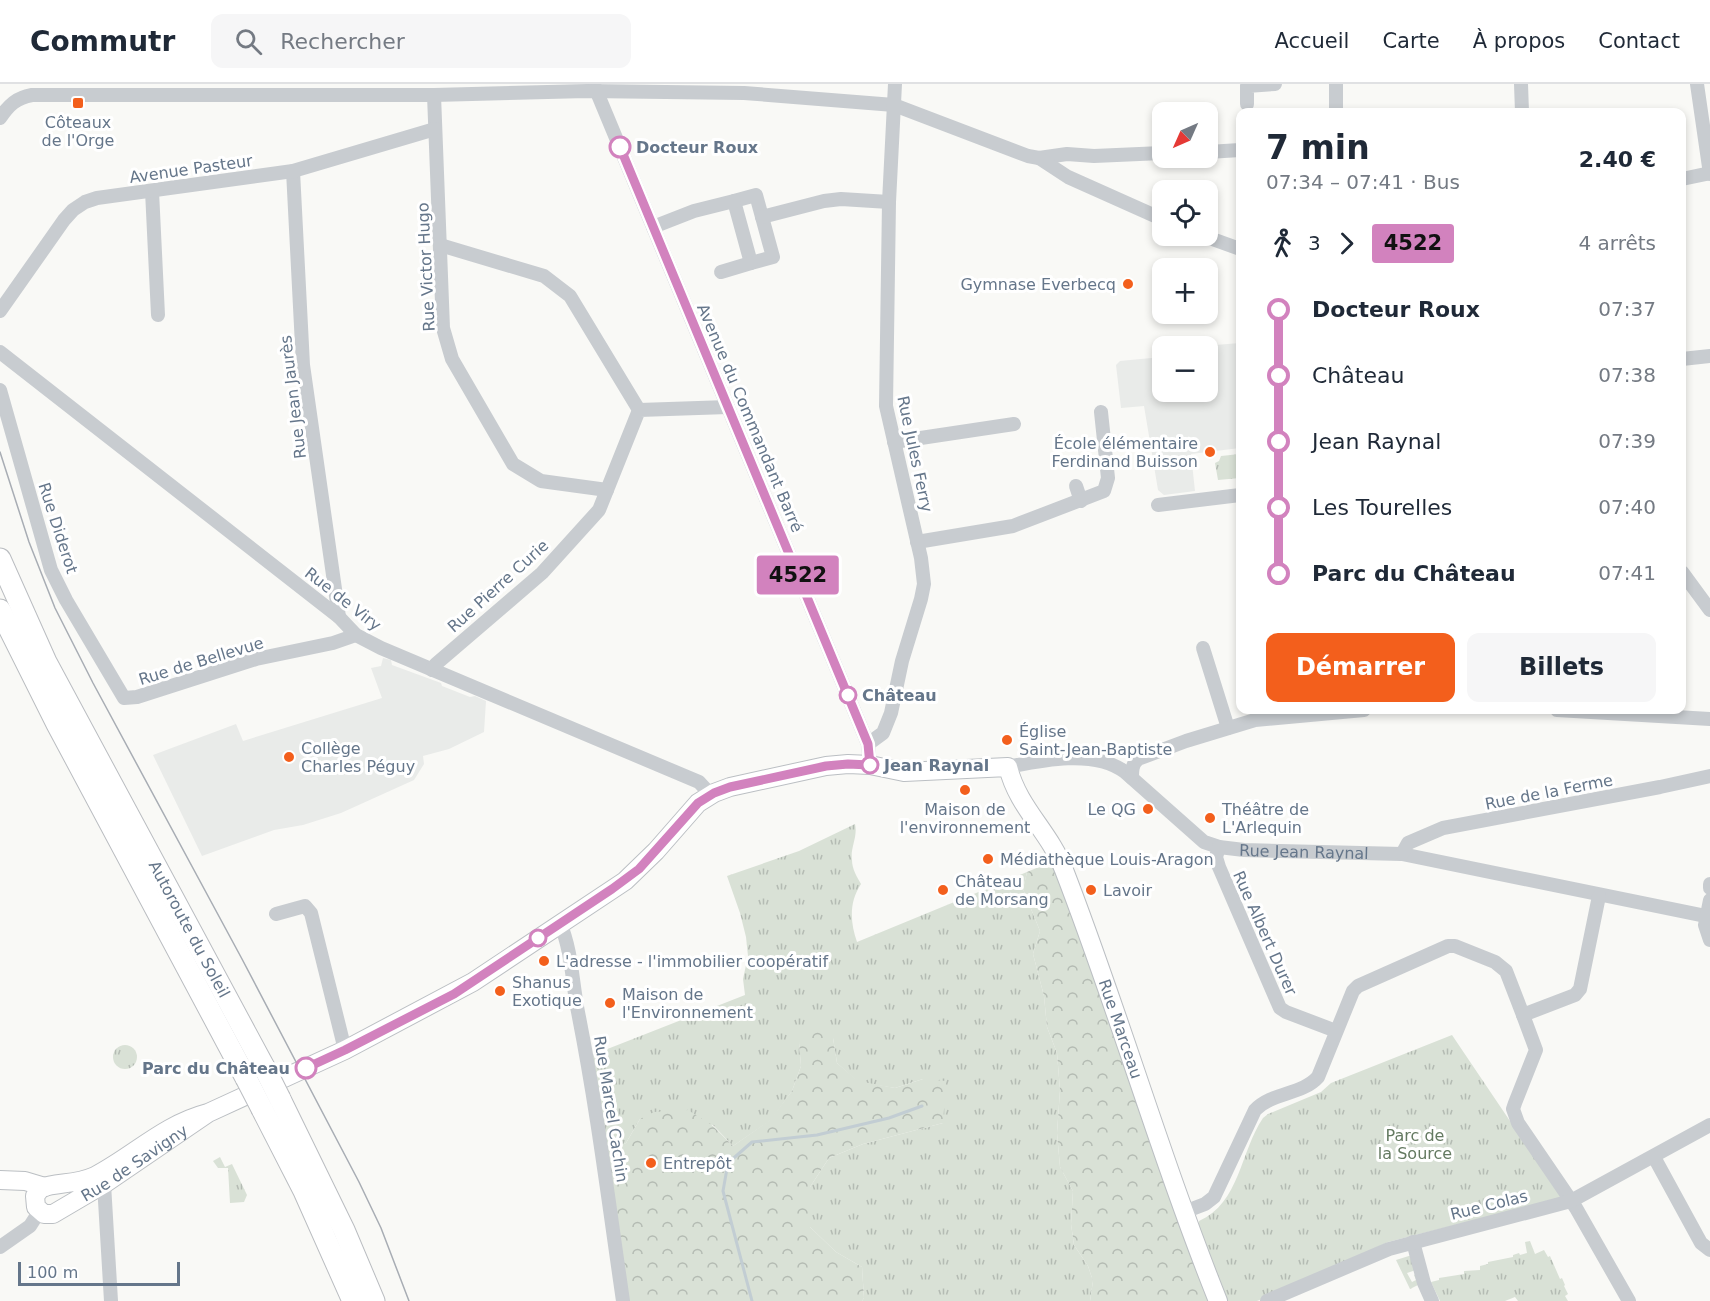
<!DOCTYPE html>
<html lang="fr">
<head>
<meta charset="utf-8">
<style>
	body { margin:0; font-family:"DejaVu Sans",sans-serif; background:#f6f6f7; color:#1f2937; height:100vh; display:flex; flex-direction:column; font-size:22px; white-space:nowrap }
	* { box-sizing:border-box; margin:0 }
	p { font-size:20px; color:#747a83 }
	.icon { flex:none; width:33px; height:33px; fill:none; stroke:currentColor; stroke-width:2; stroke-linecap:round; stroke-linejoin:round }
	.map { position:relative; flex:1; overflow:hidden }
	.drawer { position:absolute; left:1236px; top:24px; width:450px; height:606px; display:flex; flex-direction:column; background:#fff; border-radius:12px; box-shadow:0 3px 9px #0003 }
	.drawer>* { flex:none }
	.badge { padding:0 12px; border-radius:4px; font-size:21px; line-height:39px }
	.needle { width:39px; rotate:225deg }
	.tools { position:absolute; left:1152px; top:18px; display:grid; gap:12px }
	.tools a { display:grid; place-items:center; width:66px; height:66px; border-radius:12px; background:#fff; box-shadow:0 3px 9px #0003; font-size:30px }
	.scale { position:absolute; left:18px; bottom:15px; width:162px; box-sizing:border-box; padding-left:6px; border:3px solid #65768a; border-top:0; font-size:16px; line-height:21px; white-space:nowrap; color:#65768a; -webkit-text-stroke:4px #fff; paint-order:stroke }
	.map>.badge { position:absolute; translate:-50% -50%; box-shadow:0 0 0 3px #fff }
	.legs { display:flex; align-items:center; gap:9px; height:66px; padding:0 30px; font-size:20px }
	.legs p { margin-inline-start:auto }
	.overview { display:flex; align-items:center; justify-content:space-between; height:102px; padding:0 30px }
	h1 { font-size:33px; font-weight:600; line-height:45px }
	.primary-button { display:flex; gap:12px; margin-top:auto; padding:12px 30px }
	.primary-button a { flex:1; height:69px; border-radius:12px; background:#f35f1c; color:#fff; font-size:24px; font-weight:600; line-height:69px; text-align:center }
	.primary-button a+a { background:#f6f6f7; color:#1f2937 }
	ul { padding:0 30px; list-style:none }
	li { display:flex; align-items:center; gap:21px; height:66px; font-size:22px }
	li i { display:grid; place-items:center; width:9px; height:100%; margin:0 8px; background:currentColor }
	li i::after { content:''; width:15px; height:15px; margin:-8px; border:4px solid; border-radius:50%; background:#fff }
	li p { margin-inline-start:auto }
	li:first-child i { background:linear-gradient(#0000 50%,currentColor 0) }
	li:last-child i { background:linear-gradient(currentColor 50%,#0000 0) }
	header { display:flex; align-items:center; gap:36px; box-sizing:border-box; height:84px; padding:0 30px; background:#fff; border-bottom:2px solid #e0e1e3 }
	header strong { font-size:28px }
	nav { display:flex; gap:33px; margin-inline-start:auto; font-size:21px }
	.search { width:420px; height:54px; background:#f6f6f7; display:flex; align-items:center; gap:15px; box-sizing:border-box; padding:0 21px; border-radius:12px; color:#747a83; font-size:22px }
	.map>svg:first-child { display:block }
	.built { fill:#e9ebe9 }
	.grass { fill:url(#grass-tufts) }
	.forest { fill:url(#forest-crowns) }
	.lines { fill:none; stroke-linecap:round; stroke-linejoin:round }
	.stream { stroke:#c2cdd3; stroke-width:3 }
	.major-casing { stroke:#bbbfc3; stroke-width:20 }
	.highway-casing { stroke:#babdc1; stroke-width:23 }
	.minor { stroke:#c8ccd0; stroke-width:14 }
	.major { stroke:#fff; stroke-width:18 }
	.highway { stroke:#fff; stroke-width:21 }
	.tram { stroke:#a8adb4; stroke-width:1.5 }
	.highway-bridge-casing { stroke:#babdc1; stroke-width:23; stroke-linecap:butt }
	.highway-bridge { stroke:#fff; stroke-width:21 }
	.line-1-casing { stroke:#fff; stroke-width:14 }
	.line-1 { stroke:#d282be; stroke-width:9 }
	.poi-dot { fill:#f35f1c; stroke:#fff; stroke-width:2 }
	.stop-1-dot { fill:#fff; stroke:#d282be; stroke-width:3 }
	.labels { text-anchor:middle; dominant-baseline:central; stroke-width:6; stroke-linejoin:round; paint-order:stroke }
	.poi-label { font-size:16px; fill:#65768a; stroke:#fff; text-anchor:start }
	.stop-label { font-size:16px; font-weight:bold; fill:#65768a; stroke:#fff; text-anchor:start }
	.street-label { font-size:16px; fill:#65768a; stroke:#fff }
	.park-label { font-size:16px; fill:#647a61; stroke:#fff }
</style>
</head>
<body>
<header>
<strong>Commutr</strong>
<div class="search"><svg class="icon" aria-label="search" viewBox="0 0 24 24"><circle cx="10" cy="10" r="6"/><path d="M15 15l6 6"/></svg>Rechercher</div>
<nav><a>Accueil</a><a>Carte</a><a>À propos</a><a>Contact</a></nav>
</header>
<div class="map">
<svg width="1710" height="1217" viewBox="0 0 1710 1217">
	<defs>
		<pattern id="grass-tufts" width="24" height="20" patternUnits="userSpaceOnUse" patternTransform="scale(1.5)"><rect width="24" height="20" fill="#d9e1d6"/><path d="M3 7l-1-3M5 7V3M7 7l1-3M15 17l-1-3M17 17v-4M19 17l1-3" fill="none" stroke="#b4bbb3"/></pattern>
		<pattern id="forest-crowns" width="20" height="18" patternUnits="userSpaceOnUse" patternTransform="scale(1.5)"><rect width="20" height="18" fill="#d9e1d6"/><path d="M2 6a3 3 0 1 1 6 0M12 15a3 3 0 1 1 6 0" fill="none" stroke="#b4bbb3"/></pattern>
	</defs>
	<rect width="100%" height="100%" fill="#f9f9f6"/>
	<!-- built -->
	<g class="built">
		<polygon points="1240,259 1240,364 1191,370 1195,407 1164,411 1158,406 1144,322 1121,324 1116,281 1120,277 1162,273 1162,308 1208,308 1208,262 1203,262"/>
		<polygon points="383,574 391,576 392,581 441,599 442,602 470,613 475,612 486,617 484,648 449,665 423,672 424,680 414,696 341,729 303,741 274,746 202,772 153,671 236,640 243,657 382,614 371,584 381,582"/>
	</g>
	<!-- grass -->
	<g class="grass">
		<polygon points="1240,370 1240,394 1218,396 1215,379 1219,377 1221,372"/>
		<path d="M855 740C858 753 850 764 852 776 852 785 857 793 861 800 849 818 850 838 857 858L1027 788 1023 805 1040 847 1033 870 1044 912 1047 943 1057 969 1060 1006 1057 1049 1060 1083 1073 1107 1071 1140 1074 1161 1088 1182 1093 1197 1090 1217H862L864 1214 862 1183 836 1168 810 1143V1103L829 1074 863 1060 943 1039 923 995 895 1004 858 998 837 979 833 954 799 959 801 982 792 1007 771 1036 733 1062 713 1041 640 1035 626 1059 602 1068 587 973 745 911 743 895 748 872 746 853 740 829 727 792 799 767Z"/>
		<path d="M1452 951 1562 1114 1388 1158 1307 1196 1257 1217H1223L1197 1148 1199 1137C1240 1119 1240 1068 1263 1034L1268 1030 1321 1008 1331 999Z"/>
		<circle cx="125" cy="973" r="12"/>
		<polygon points="220,1073 225,1083 232,1080 247,1111 244,1118 230,1119 228,1084 218,1084 213,1077"/>
		<polygon points="1530,1157 1535,1170 1544,1166 1548,1173 1550,1172 1560,1195 1562,1194 1565,1201 1564,1202 1568,1210 1565,1212 1568,1217 1518,1217 1515,1213 1505,1217 1440,1217 1431,1198 1439,1196 1439,1194 1464,1190 1464,1187 1480,1186 1480,1182 1488,1180 1488,1178 1513,1173 1513,1171 1519,1169 1520,1171 1527,1169 1525,1158"/>
		<polygon points="1412,1171 1416,1186 1407,1189 1412,1198 1416,1196 1414,1191 1417,1189 1422,1199 1410,1205 1396,1176"/>
	</g>
	<!-- forest -->
	<g class="forest">
		<polygon points="1053,777 1211,1217 1090,1217 1093,1197 1088,1182 1074,1161 1071,1140 1073,1107 1060,1083 1057,1049 1060,1006 1057,969 1047,943 1044,912 1033,870 1040,847 1023,805 1027,788"/>
		<polygon points="810,943 833,954 837,979 858,997 895,1004 923,995 946,997 943,1039 863,1060 829,1074 810,1103 810,1143 836,1168 862,1183 864,1214 862,1217 623,1217 602,1068 626,1059 640,1035 654,1028 688,1026 713,1042 733,1062 770,1036 792,1007 801,982 799,959"/>
	</g>
	<g class="lines">
		<!-- stream -->
		<polyline class="stream" points="752,1217 723,1107 728,1079 752,1058 817,1051 889,1034 922,1022"/>
		<defs>
			<g id="major">
				<path id="s2" d="M208 1029C163 1041 135 1071 95 1092 75 1101 57 1098 41 1104L35 1112 36 1123 44 1130H53L104 1100 208 1029 345 966 473 898 625 797 656 767 698 719 714 709 730 703 826 682 848 680 870 681 904 688 1008 683C1018 724 1050 748 1064 786 1119 928 1161 1075 1218 1217"/>
				<polyline points="0,1096 25,1097 45,1103"/>
			</g>
			<g id="highway">
				<path id="s3" d="M0 475 46 578 264 983"/>
				<polyline points="0,526 57,640 246,994"/>
				<polyline points="280,1015 344,1146 374,1217"/>
				<polyline points="262,1025 304,1107 353,1217"/>
			</g>
		</defs>
		<!-- major casing -->
		<use href="#major" class="major-casing"/>
		<!-- highway casing -->
		<use href="#highway" class="highway-casing"/>
		<!-- minor -->
		<g class="minor">
			<polyline points="1336,0 1336,28"/>
			<polyline points="1521,0 1522,28"/>
			<polyline points="1697,0 1710,90"/>
			<polyline points="594,1 868,660 870,681"/>
			<polyline points="434,11 443,244 452,275 513,380 541,397 607,406"/>
			<polyline points="1247,20 1247,2 1275,0"/>
			<path d="M0 34C9 21 16 14 32 11H434L587 7 744 9 894 21 1028 72 1039 74 1067 70 1094 72 1162 69"/>
			<polyline points="1208,68 1240,66"/>
			<polyline points="1039,74 1068,93 1162,135"/>
			<polyline points="293,87 303,281 339,533"/>
			<polyline points="1682,95 1710,89"/>
			<polyline points="152,107 158,231"/>
			<polygon points="756,111 773,173 751,179 734,117"/>
			<polyline points="762,133 824,117 841,115 889,118"/>
			<polyline points="653,143 694,127 734,117"/>
			<polyline points="1204,152 1240,165"/>
			<polyline points="440,161 544,192 570,212 639,326"/>
			<polyline points="721,188 751,179"/>
			<polyline points="0,227 64,136 73,126 85,118 97,114 293,87 435,45"/>
			<polyline points="0,268 339,533 356,551 381,564 699,698 711,711"/>
			<polyline points="1682,275 1710,272"/>
			<polyline points="0,306 51,486 66,516 124,614 137,613 256,575 333,559 356,551"/>
			<polyline points="894,358 1014,340"/>
			<polyline points="1076,402 1081,417"/>
			<polyline points="1158,421 1240,411"/>
			<polyline points="917,458 1013,442 1104,407 1108,394 1101,328"/>
			<polyline points="1682,488 1710,526"/>
			<polyline points="1203,564 1228,644"/>
			<polyline points="432,586 436,580 542,489 599,426 639,326 728,323"/>
			<polyline points="1557,626 1710,635"/>
			<polyline points="868,660 883,649 891,629 902,577 921,515 924,500 921,474 886,322 889,118 895,0"/>
			<path id="s1" d="M1008 683C1042 676 1095 665 1125 688L1204 758 1219 763 1244 766 1402 770 1710 833"/>
			<path d="M1132 694C1132 687 1132 680 1138 675L1186 657 1255 636 1364 626"/>
			<polyline points="1219,763 1216,773 1219,783 1280,924 1286,928 1336,947"/>
			<polyline points="1402,770 1408,759 1443,744 1660,703 1710,692"/>
			<polyline points="1710,800 1710,804"/>
			<polyline points="1710,816 1705,841 1710,856"/>
			<polyline points="276,830 305,822 311,829 345,966"/>
			<path d="M560 839C572 867 572 898 578 928 597 1024 609 1121 623 1217"/>
			<polyline points="1523,931 1536,966 1515,1019 1513,1025 1518,1039 1576,1124 1629,1217"/>
			<polyline points="1654,1073 1701,1159 1710,1166"/>
			<polyline points="104,1100 111,1217"/>
			<path d="M1184 1128 1205 1120 1214 1113 1255 1026C1272 1008 1302 1011 1318 993L1353 907 1358 902 1448 862H1455L1495 878 1506 887 1523 931 1575 911 1580 905 1599 812"/>
			<polyline points="1413,1158 1424,1199 1432,1217"/>
			<polyline points="0,1163 30,1142 39,1128"/>
			<polyline points="1267,1217 1389,1165 1571,1117 1710,1041"/>
		</g>
		<!-- major -->
		<use href="#major" class="major"/>
		<!-- highway -->
		<use href="#highway" class="highway"/>
		<!-- tram -->
		<polyline class="tram" points="0,368 29,458 55,524 93,599 242,875 359,1098 381,1144 409,1217"/>
		<defs>
			<g id="highway-bridge">
				<polyline points="264,983 280,1015"/>
				<polyline points="246,994 262,1025"/>
			</g>
		</defs>
		<!-- highway-bridge casing -->
		<use href="#highway-bridge" class="highway-bridge-casing"/>
		<!-- highway-bridge -->
		<use href="#highway-bridge" class="highway-bridge"/>
	</g>
	<g class="lines">
		<defs>
			<polyline id="line-1" points="306,984 345,966 454,910 612,805 639,785 698,719 714,709 730,703 826,682 848,680 870,681 868,660 620,63"/>
		</defs>
		<!-- line-1 casing -->
		<use href="#line-1" class="line-1-casing"/>
		<!-- line-1 -->
		<use href="#line-1" class="line-1"/>
	</g>
	<!-- markers -->
	<g class="poi-dot">
		<rect x="72" y="13" width="12" height="12" rx="3"/>
		<circle cx="1128" cy="200" r="6"/>
		<circle cx="1210" cy="368" r="6"/>
		<circle cx="1007" cy="656" r="6"/>
		<circle cx="289" cy="673" r="6"/>
		<circle cx="965" cy="706" r="6"/>
		<circle cx="1148" cy="725" r="6"/>
		<circle cx="1210" cy="734" r="6"/>
		<circle cx="988" cy="775" r="6"/>
		<circle cx="943" cy="806" r="6"/>
		<circle cx="1091" cy="806" r="6"/>
		<circle cx="544" cy="877" r="6"/>
		<circle cx="500" cy="907" r="6"/>
		<circle cx="610" cy="919" r="6"/>
		<circle cx="651" cy="1079" r="6"/>
	</g>
	<g class="stop-1-dot">
		<circle cx="620" cy="63" r="10"/>
		<circle cx="848" cy="611" r="8"/>
		<circle cx="870" cy="681" r="8"/>
		<circle cx="538" cy="854" r="8"/>
		<circle cx="306" cy="984" r="10"/>
	</g>
	<g class="labels">
		<!-- poi labels -->
		<g class="poi-label">
			<text x="78" y="38" text-anchor="middle">Côteaux<tspan x="78" dy="18">de l'Orge</tspan></text>
			<text x="1116" y="200" text-anchor="end">Gymnase Everbecq</text>
			<text x="1198" y="359" text-anchor="end">École élémentaire<tspan x="1198" dy="18">Ferdinand Buisson</tspan></text>
			<text x="1019" y="647">Église<tspan x="1019" dy="18">Saint-Jean-Baptiste</tspan></text>
			<text x="301" y="664">Collège<tspan x="301" dy="18">Charles Péguy</tspan></text>
			<text x="965" y="725" text-anchor="middle">Maison de<tspan x="965" dy="18">l'environnement</tspan></text>
			<text x="1136" y="725" text-anchor="end">Le QG</text>
			<text x="1222" y="725">Théâtre de<tspan x="1222" dy="18">L'Arlequin</tspan></text>
			<text x="1000" y="775">Médiathèque Louis-Aragon</text>
			<text x="955" y="797">Château<tspan x="955" dy="18">de Morsang</tspan></text>
			<text x="1103" y="806">Lavoir</text>
			<text x="556" y="877">L'adresse - l'immobilier coopératif</text>
			<text x="512" y="898">Shanus<tspan x="512" dy="18">Exotique</tspan></text>
			<text x="622" y="910">Maison de<tspan x="622" dy="18">l'Environnement</tspan></text>
			<text x="663" y="1079">Entrepôt</text>
		</g>
		<!-- stop labels -->
		<g class="stop-label">
			<text x="636" y="63">Docteur Roux</text>
			<text x="862" y="611">Château</text>
			<text x="884" y="681">Jean Raynal</text>
			<text x="290" y="984" text-anchor="end">Parc du Château</text>
		</g>
		<!-- street labels -->
		<g class="street-label">
			<text transform="translate(191 85) rotate(-8)">Avenue Pasteur</text>
			<text transform="translate(426 183) rotate(-93)">Rue Victor Hugo</text>
			<text transform="translate(293 313) rotate(-97)">Rue Jean Jaurès</text>
			<text transform="translate(750 334) rotate(67)">Avenue du Commandant Barré</text>
			<text transform="translate(915 370) rotate(78)">Rue Jules Ferry</text>
			<text transform="translate(58 444) rotate(72)">Rue Diderot</text>
			<text transform="translate(498 502) rotate(-42)">Rue Pierre Curie</text>
			<text transform="translate(343 515) rotate(38)">Rue de Viry</text>
			<text transform="translate(201 577) rotate(-17)">Rue de Bellevue</text>
			<text transform="translate(1549 708) rotate(-11)">Rue de la Ferme</text>
			<text stroke="none"><textPath href="#s1" startOffset="327">Rue Jean Raynal</textPath></text>
			<text stroke="none"><textPath href="#s3" startOffset="416">Autoroute du Soleil</textPath></text>
			<text transform="translate(1265 849) rotate(66)">Rue Albert Durer</text>
			<text stroke="none"><textPath href="#s2" startOffset="1600">Rue Marceau</textPath></text>
			<text transform="translate(611 1025) rotate(81)">Rue Marcel Cachin</text>
			<text stroke="none"><textPath href="#s2" startOffset="322">Rue de Savigny</textPath></text>
			<text transform="translate(1489 1121) rotate(-14)">Rue Colas</text>
		</g>
		<!-- park labels -->
		<g class="park-label">
			<text x="1415" y="1051">Parc de<tspan x="1415" dy="18">la Source</tspan></text>
		</g>
	</g>
</svg>
<div class="tools">
<a><svg class="needle" viewBox="-14 -14 28 28"><path d="M0-13l5 13h-10z" fill="#e53935"/><path d="M0 13l5-13h-10z" fill="#747a83"/></svg></a>
<a><svg class="icon" aria-label="locate" viewBox="0 0 24 24"><circle cx="12" cy="12" r="6"/><path d="M12 2v4M12 18v4M2 12h4M18 12h4"/></svg></a>
<a>+</a>
<a>−</a>
</div>
<div class="scale">100 m</div>
<b class="badge" style="left:798px;top:491px;background:#d282be;color:#111">4522</b>
<section class="drawer">
<div class="overview"><div><h1>7 min</h1><p>07:34 – 07:41 · Bus</p></div><b>2.40 €</b></div>
<div class="legs"><svg class="icon" aria-label="walk" viewBox="0 0 24 24"><circle cx="13" cy="4" r="2"/><path d="M13 8l-2 6 4 7M11 14l-3 7M7 12l3-4h3l4 4"/></svg>3<svg class="icon" aria-label="forward" viewBox="0 0 24 24"><path d="M9 5l7 7-7 7"/></svg><b class="badge" style="background:#d282be;color:#111">4522</b><p>4 arrêts</p></div>
<ul>
<li><i style="color:#d282be"></i><b>Docteur Roux</b><p>07:37</p></li>
<li><i style="color:#d282be"></i><span>Château</span><p>07:38</p></li>
<li><i style="color:#d282be"></i><span>Jean Raynal</span><p>07:39</p></li>
<li><i style="color:#d282be"></i><span>Les Tourelles</span><p>07:40</p></li>
<li><i style="color:#d282be"></i><b>Parc du Château</b><p>07:41</p></li>
</ul>
<div class="primary-button"><a>Démarrer</a><a>Billets</a></div>
</section>
</div>
</body>
</html>
